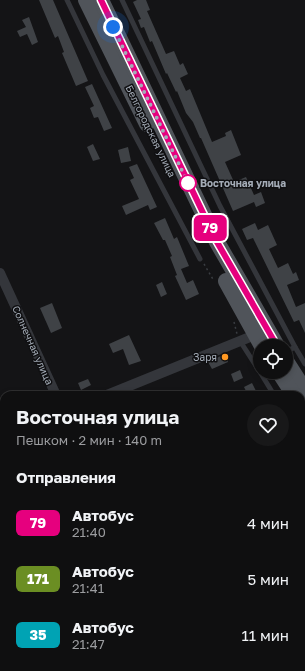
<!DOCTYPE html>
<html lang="ru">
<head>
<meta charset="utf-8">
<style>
	body { margin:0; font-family:"Golos Text",sans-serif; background:#181819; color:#f1f3f6; height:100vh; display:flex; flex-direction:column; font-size:15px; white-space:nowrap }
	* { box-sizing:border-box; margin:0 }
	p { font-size:13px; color:#9b9c9f }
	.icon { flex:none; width:22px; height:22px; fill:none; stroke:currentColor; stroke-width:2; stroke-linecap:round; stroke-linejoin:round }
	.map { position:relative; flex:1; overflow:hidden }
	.side { position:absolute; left:0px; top:391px; width:305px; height:280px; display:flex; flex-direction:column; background:#0f0f10; border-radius:12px 12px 0 0; box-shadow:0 2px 6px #0003,0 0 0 1px #2f2f30 }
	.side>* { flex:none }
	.badge { padding:0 8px; border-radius:6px; font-size:14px; line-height:26px }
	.tools { position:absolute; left:253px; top:339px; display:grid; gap:8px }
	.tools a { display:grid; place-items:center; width:40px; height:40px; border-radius:50%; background:#0f0f10; box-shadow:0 2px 6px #0003,0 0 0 1px #2f2f30; font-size:20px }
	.you { position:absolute; width:20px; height:20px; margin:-10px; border:3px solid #fff; border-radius:50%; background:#1a73e8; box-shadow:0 0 0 6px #1a73e833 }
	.map>.badge { position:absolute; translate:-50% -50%; box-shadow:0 0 0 2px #fff }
	h2 { padding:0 16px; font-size:15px; line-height:36px }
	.round { display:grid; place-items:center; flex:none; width:42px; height:42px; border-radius:21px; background:#181819 }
	.head { display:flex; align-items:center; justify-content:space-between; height:68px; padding:0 16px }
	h1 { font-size:19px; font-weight:700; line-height:30px }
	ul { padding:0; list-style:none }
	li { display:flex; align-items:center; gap:12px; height:56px; padding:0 16px }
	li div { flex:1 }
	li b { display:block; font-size:15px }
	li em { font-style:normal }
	li .badge { min-width:44px; font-weight:700; text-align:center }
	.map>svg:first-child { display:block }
	.green { fill:#1b241b }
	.building { fill:#3f4246 }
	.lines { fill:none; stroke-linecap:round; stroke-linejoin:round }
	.path { stroke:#3a3d42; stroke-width:1.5; stroke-dasharray:2 3; stroke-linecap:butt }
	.service { stroke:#34363b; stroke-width:5 }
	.minor { stroke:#34363b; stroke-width:10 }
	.primary { stroke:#50545a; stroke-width:16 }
	.line-casing { stroke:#fff; stroke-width:9 }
	.line { stroke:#e6007e; stroke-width:6 }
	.walk { stroke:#a4acb7; stroke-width:4; stroke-dasharray:0 7.2 }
	.stop-dot { fill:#fff; stroke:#e6007e; stroke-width:2 }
	.poi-dot { fill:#ff9822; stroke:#0f0f11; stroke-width:1.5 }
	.labels { text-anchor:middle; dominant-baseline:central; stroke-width:3; stroke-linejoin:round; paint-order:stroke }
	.street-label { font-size:10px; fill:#a4acb7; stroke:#0f0f11 }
	.stop-label { font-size:10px; font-weight:bold; fill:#a4acb7; stroke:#0f0f11; text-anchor:start }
	.poi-label { font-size:10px; fill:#a4acb7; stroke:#0f0f11; text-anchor:end }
</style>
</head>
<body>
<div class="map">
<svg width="305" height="671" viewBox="0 0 305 671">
	<rect width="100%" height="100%" fill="#141416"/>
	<!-- green -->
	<g class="green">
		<polygon points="0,566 4,571 4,626 0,624"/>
		<polygon points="0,629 4,631 4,667 89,667 93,671 0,671"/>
		<polygon points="100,667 271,667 294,671 104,671"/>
	</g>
	<!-- building -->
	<g class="building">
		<polygon points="39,0 53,0 88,81 76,86 62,53 64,52 58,36 55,38"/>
		<polygon points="137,0 146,0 150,10 147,11 166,54 174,51 180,65 183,63 188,74 180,78 186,91 190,89 212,142 226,136 225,133 231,130 241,155 225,162 234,182 246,177 254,195 261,192 265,203 256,207 254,202 233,211 201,138 200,138 193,122 186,113 177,91 176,92 167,73 166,74 152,41 150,42 144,27 141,28 138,20 141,19 133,2"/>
		<polygon points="29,17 38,42 32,45 27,34 20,37 17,31 26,27 22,20"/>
		<polygon points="92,84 112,128 104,131 98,117 94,118 90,108 94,106 85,87"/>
		<polygon points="93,144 100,159 93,161 87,147"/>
		<polygon points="128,147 131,161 121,163 118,150"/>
		<polygon points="137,164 157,207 150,210 148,205 126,215 122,206 139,199 130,180 134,178 129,167"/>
		<polygon points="165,218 174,239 177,237 189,266 181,269 187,283 193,280 199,294 186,300 175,276 177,275 170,257 172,256 165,240 163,240 154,223"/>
		<polygon points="255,223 258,230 268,225 277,245 269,249 278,268 288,263 293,274 296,272 299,280 287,285 296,307 305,303 305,333 299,320 294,322 253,238 247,240 242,229"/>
		<polygon points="162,282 167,294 161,297 156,285"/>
		<polygon points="52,303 62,328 51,333 40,308"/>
		<polygon points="129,335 141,361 129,365 123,349 113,353 109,344"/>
		<polygon points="225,354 228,362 212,369 208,362"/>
		<polygon points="240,370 243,378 234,382 231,374"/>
		<polygon points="88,379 91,385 81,390 78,383"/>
		<polygon points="252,383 258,395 248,395 244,387"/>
	</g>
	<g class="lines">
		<!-- path -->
		<g class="path">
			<polyline points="204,264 214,281"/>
			<polyline points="234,322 237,334"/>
			<polyline points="0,626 4,628"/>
			<polyline points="93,667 97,671"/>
			<polyline points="289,667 305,670"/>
		</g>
		<!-- service -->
		<g class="service">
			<polyline points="67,0 103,75 200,259"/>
			<polyline points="122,0 220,206 295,347"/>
			<polyline points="240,341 260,372"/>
			<polyline points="286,352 295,347 305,364"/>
			<polyline points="260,372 274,395"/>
			<polyline points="301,437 305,444"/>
		</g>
		<!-- minor -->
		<g class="minor">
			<polyline points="0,273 56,395"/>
			<polyline points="107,395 255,335"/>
			<polyline points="0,435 4,434"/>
		</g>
		<!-- primary -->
		<g class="primary">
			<polyline points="86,0 147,124"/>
			<polyline points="101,0 217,242 277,346"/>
			<polyline points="226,281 262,346"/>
			<polyline points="286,361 305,391"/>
			<polyline points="279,372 294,395"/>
			<polyline points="301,406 305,412"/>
		</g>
	</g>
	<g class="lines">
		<defs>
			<polyline id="line" points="101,0 217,242 277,346"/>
		</defs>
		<!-- line casing -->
		<use href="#line" class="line-casing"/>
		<!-- line -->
		<use href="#line" class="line"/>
		<!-- walk -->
		<polyline class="walk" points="113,27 188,183"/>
	</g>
	<!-- markers -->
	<circle class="stop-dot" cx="188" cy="183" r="8"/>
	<circle class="poi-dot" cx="225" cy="357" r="4"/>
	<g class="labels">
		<!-- street labels -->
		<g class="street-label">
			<text transform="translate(151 131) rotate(64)">Белгородская улица</text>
			<text transform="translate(33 345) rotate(66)">Солнечная улица</text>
		</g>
		<!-- stop labels -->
		<g class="stop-label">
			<text x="200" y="183">Восточная улица</text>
		</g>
		<!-- poi labels -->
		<g class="poi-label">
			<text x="217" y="357">Заря</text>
		</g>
	</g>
</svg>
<div class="tools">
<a><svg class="icon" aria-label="locate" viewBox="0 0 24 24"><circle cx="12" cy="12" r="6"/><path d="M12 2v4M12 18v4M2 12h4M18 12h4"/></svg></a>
</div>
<div class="you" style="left:113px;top:27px"></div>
<b class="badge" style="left:210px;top:228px;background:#e6007e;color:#fff">79</b>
<section class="side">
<div class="head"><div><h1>Восточная улица</h1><p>Пешком · 2 мин · 140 m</p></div><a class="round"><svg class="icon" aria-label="heart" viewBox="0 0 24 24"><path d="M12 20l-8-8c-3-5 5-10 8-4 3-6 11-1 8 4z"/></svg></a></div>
<h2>Отправления</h2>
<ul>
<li><span class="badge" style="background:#e6007e;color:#fff">79</span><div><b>Автобус</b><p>21:40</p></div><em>4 мин</em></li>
<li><span class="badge" style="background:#6b8e23;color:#fff">171</span><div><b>Автобус</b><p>21:41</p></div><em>5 мин</em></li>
<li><span class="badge" style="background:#00a3b4;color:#fff">35</span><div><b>Автобус</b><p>21:47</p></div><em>11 мин</em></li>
</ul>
</section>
</div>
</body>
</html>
